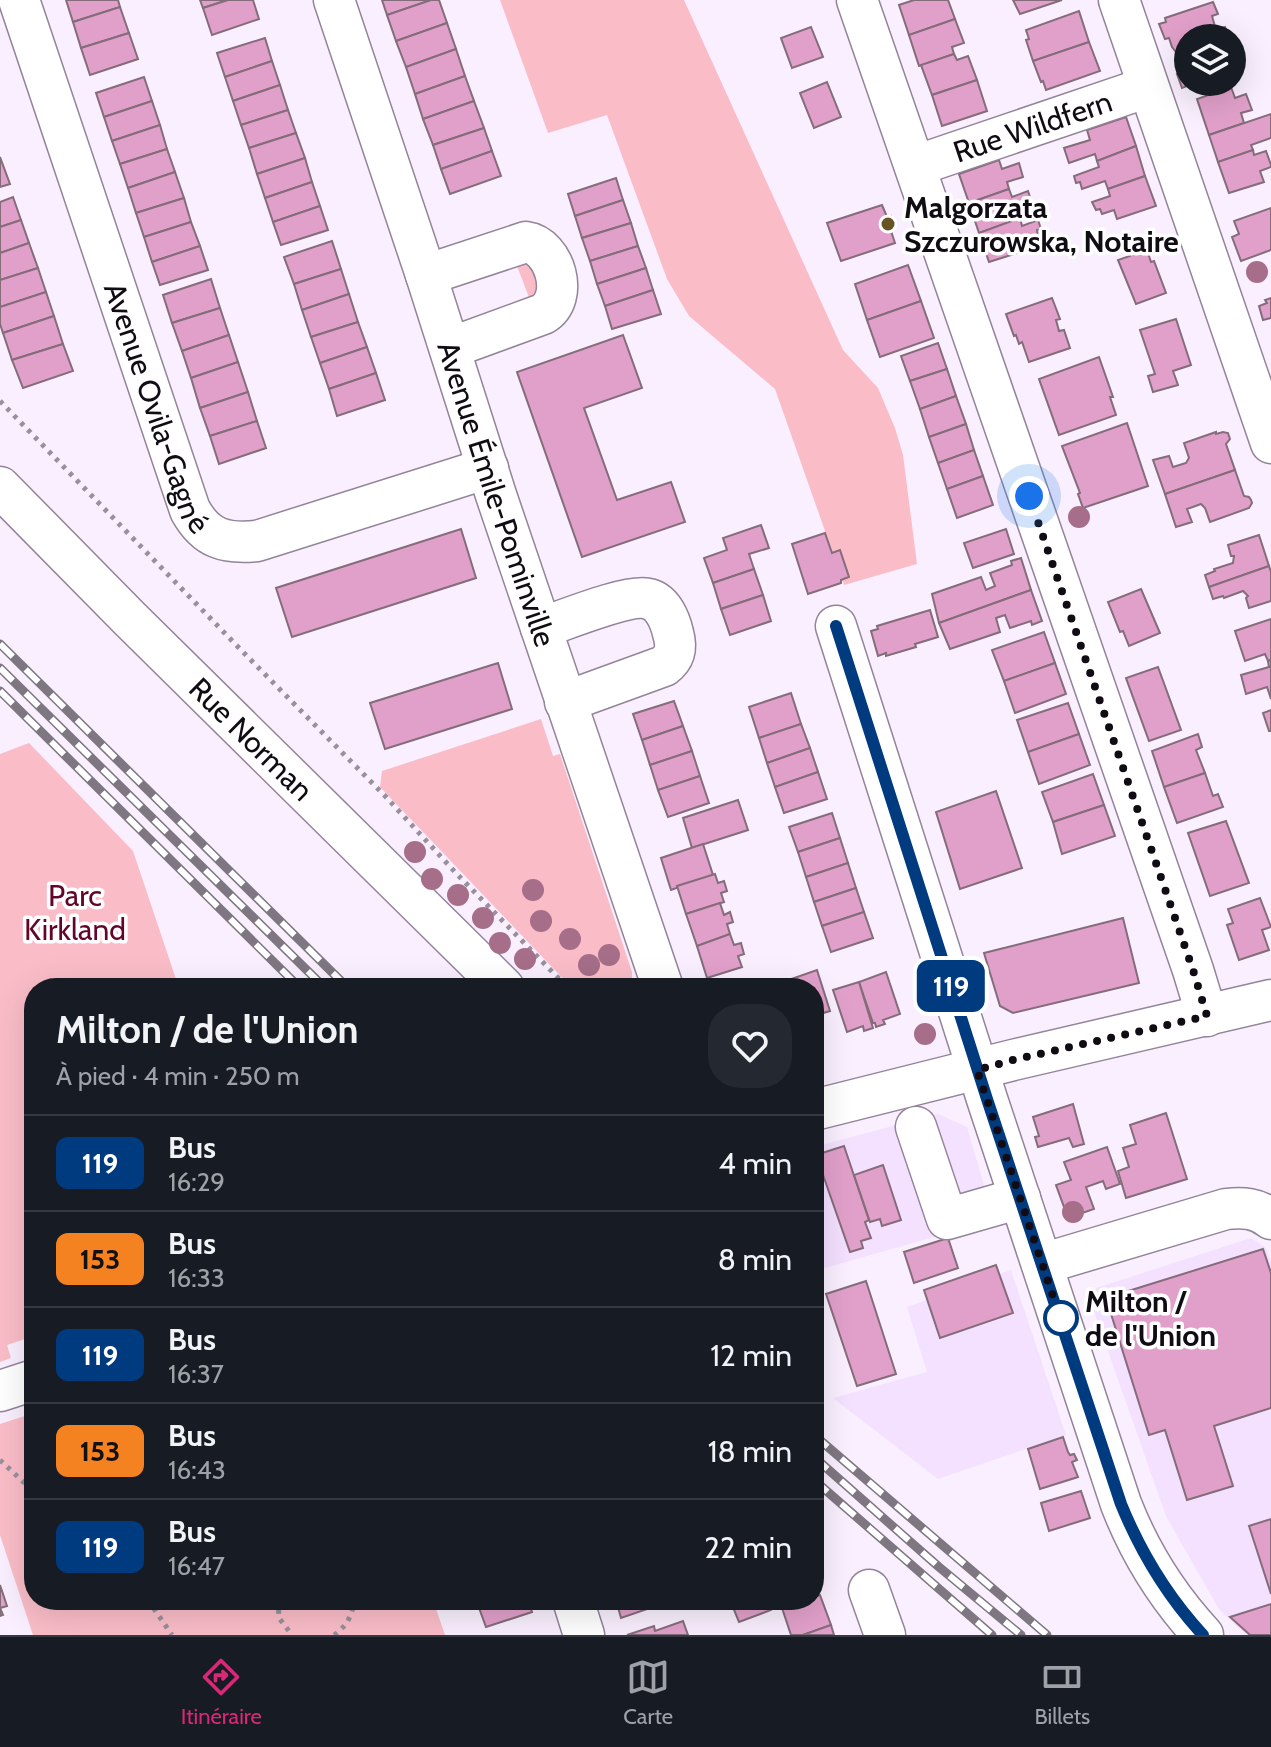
<!DOCTYPE html>
<html lang="fr">
<head>
<meta charset="utf-8">
<style>
	body { margin:0; font-family:Cabin,sans-serif; background:#242831; color:#f1f3f6; height:100vh; display:flex; flex-direction:column; font-size:30px; white-space:nowrap }
	* { box-sizing:border-box; margin:0 }
	p { font-size:26px; color:#9ea1a6 }
	.icon { flex:none; width:44px; height:44px; fill:none; stroke:currentColor; stroke-width:2; stroke-linecap:round; stroke-linejoin:round }
	.map { position:relative; flex:1; overflow:hidden }
	.drawer { position:absolute; left:24px; top:978px; width:800px; height:632px; display:flex; flex-direction:column; background:#171b24; border-radius:32px; box-shadow:0 8px 32px #0002 }
	.drawer>* { flex:none }
	.badge { padding:0 16px; border-radius:12px; font-size:28px; line-height:52px }
	.controls { position:absolute; left:1174px; top:24px; display:grid; gap:16px }
	.controls a { display:grid; place-items:center; width:72px; height:72px; border-radius:50%; background:#171b24; box-shadow:0 8px 32px #0002; font-size:40px }
	.you { position:absolute; width:40px; height:40px; margin:-20px; border:6px solid #fff; border-radius:50%; background:#1a73e8; box-shadow:0 0 0 12px #1a73e833 }
	.map>.badge { position:absolute; translate:-50% -50%; box-shadow:0 0 0 4px #fff }
	.round { display:grid; place-items:center; flex:none; width:84px; height:84px; border-radius:32px; background:#242831 }
	.summary { display:flex; align-items:center; justify-content:space-between; height:136px; padding:0 32px }
	h1 { font-size:38px; font-weight:800; line-height:60px }
	ul { padding:0; list-style:none }
	li { display:flex; align-items:center; gap:24px; height:96px; padding:0 32px; border-top:2px solid #363941 }
	li div { flex:1 }
	li b { display:block; font-size:30px }
	li em { font-style:normal }
	li .badge { min-width:88px; font-weight:700; text-align:center }
	.dock { display:flex; justify-content:space-around; align-items:center; height:112px; border-top:2px solid #363941; background:#171b24; font-size:22px; color:#9ea1a6 }
	.dock a { display:grid; justify-items:center; gap:4px }
	.dock .current { color:#db2777 }
	.map>svg:first-child { display:block }
	.built { fill:#f4e0ff }
	.green { fill:#fabdc8 }
	.building { fill:#e1a0ca; stroke:#846c7b; stroke-width:2 }
	.lines { fill:none; stroke-linecap:round; stroke-linejoin:round }
	.minor-casing { stroke:#93849a; stroke-width:43 }
	.path { stroke:#98909c; stroke-width:5; stroke-dasharray:4 6; stroke-linecap:butt }
	.minor { stroke:#fff; stroke-width:40 }
	.rail-casing { stroke:#7e7782; stroke-width:9 }
	.rail { stroke:#fff; stroke-width:6; stroke-dasharray:18; stroke-linecap:butt }
	.tree { fill:#a66e89 }
	.line-casing { stroke:#fff; stroke-width:18 }
	.line { stroke:#003b80; stroke-width:12 }
	.walk { stroke:#110c14; stroke-width:8; stroke-dasharray:0 14.4 }
	.poi-dot { fill:#685322; stroke:#fff; stroke-width:3 }
	.stop-dot { fill:#fff; stroke:#003b80; stroke-width:4 }
	.labels { text-anchor:middle; dominant-baseline:central; stroke-width:7; stroke-linejoin:round; paint-order:stroke }
	.street-label { font-size:30px; fill:#110c14; stroke:#fff }
	.poi-label { font-size:30px; font-weight:bold; fill:#110c14; stroke:#fff; text-anchor:start }
	.park-label { font-size:30px; fill:#620529; stroke:#fff }
	.stop-label { font-size:30px; font-weight:bold; fill:#110c14; stroke:#fff; text-anchor:start }
</style>
</head>
<body>
<div class="map">
<svg width="1271" height="1635" viewBox="0 0 1271 1635">
	<rect width="100%" height="100%" fill="#f9effe"/>
	<!-- built -->
	<g class="built">
		<polygon points="938,1114 967,1127 994,1220 814,1271 814,1147"/>
		<polygon points="1251,1238 1266,1248 1271,1262 1271,1635 1246,1635 1219,1609 1166,1516 1087,1291"/>
		<polygon points="1011,1270 1066,1435 938,1479 833,1398 927,1372 907,1307"/>
	</g>
	<!-- green -->
	<g class="green">
		<polygon points="500,0 684,0 843,350 878,388 895,428 903,455 917,564 844,585 775,389 689,316 667,279 607,115 548,133"/>
		<path d="M523 261C536 271 537 282 536 298L530 300 517 266V264Z"/>
		<polygon points="541,719 553,756 560,754 632,972 632,988 572,988 380,787 382,771"/>
		<polygon points="29,743 133,851 179,988 34,988 34,1336 7,1345 11,1358 0,1362 0,754"/>
		<polygon points="34,1413 34,1600 433,1600 445,1635 33,1635 0,1535 0,1424"/>
	</g>
	<!-- building -->
	<g class="building">
		<polygon points="66,0 118,0 120,7 73,22"/>
		<polygon points="200,0 228,0 203,8"/>
		<polygon points="228,0 253,0 259,19 212,35 203,8"/>
		<polygon points="382,0 431,0 387,15"/>
		<polygon points="431,0 439,0 447,23 396,41 387,15"/>
		<polygon points="914,0 948,0 955,19 909,35 899,5"/>
		<polygon points="1013,0 1062,0 1020,14"/>
		<polygon points="1213,2 1218,14 1212,16 1216,30 1225,27 1228,35 1219,38 1188,38 1188,48 1176,52 1172,47 1169,38 1165,39 1159,24 1166,22 1165,18"/>
		<polygon points="120,7 129,33 81,48 73,22"/>
		<polygon points="1079,11 1089,42 1033,61 1026,40 1029,39 1026,30"/>
		<polygon points="955,19 964,43 952,47 954,54 919,66 909,35"/>
		<polygon points="447,23 456,49 406,67 396,41"/>
		<polygon points="811,27 823,57 792,68 781,38"/>
		<polygon points="129,33 138,59 90,75 81,48"/>
		<polygon points="265,38 272,61 225,77 217,53"/>
		<polygon points="1089,42 1100,71 1046,90 1043,81 1041,82 1033,61"/>
		<polygon points="1188,48 1188,82 1197,82 1182,88 1177,74 1185,71 1178,52"/>
		<polygon points="456,49 465,76 415,94 406,67"/>
		<polygon points="954,54 957,60 968,56 977,80 932,95 921,65"/>
		<polygon points="272,61 280,85 233,101 225,77"/>
		<polygon points="465,76 474,101 423,119 415,94"/>
		<polygon points="144,77 152,101 104,117 96,93"/>
		<polygon points="977,80 987,111 942,126 932,95"/>
		<polygon points="827,82 841,117 814,128 800,93"/>
		<polygon points="280,85 288,110 241,125 233,101"/>
		<polygon points="1231,87 1235,98 1246,94 1252,110 1241,113 1244,123 1209,135 1197,99"/>
		<polygon points="152,101 160,125 112,141 104,117"/>
		<polygon points="474,101 484,128 433,145 423,119"/>
		<polygon points="288,110 296,133 249,148 241,125"/>
		<polygon points="1271,114 1271,138 1251,145 1253,150 1218,162 1209,135"/>
		<polygon points="1126,117 1136,146 1097,161 1095,154 1069,163 1064,148 1090,140 1087,130"/>
		<polygon points="160,125 167,149 120,164 112,141"/>
		<polygon points="484,128 492,151 441,169 433,145"/>
		<polygon points="296,133 305,158 257,174 249,148"/>
		<polygon points="1136,146 1145,176 1108,189 1105,181 1082,189 1080,182 1076,183 1074,176 1099,167 1097,161"/>
		<polygon points="167,149 175,172 128,188 120,164"/>
		<polygon points="1253,150 1254,155 1266,151 1271,165 1271,167 1260,171 1264,182 1229,193 1218,162"/>
		<polygon points="492,151 501,176 450,194 441,169"/>
		<polygon points="0,157 10,184 0,187"/>
		<polygon points="305,158 312,182 265,198 257,174"/>
		<polygon points="999,160 1002,169 1019,163 1023,177 1007,182 1009,189 969,203 959,174"/>
		<polygon points="175,172 184,198 136,213 128,188"/>
		<polygon points="1145,176 1156,206 1117,219 1114,210 1102,214 1100,209 1096,210 1092,202 1110,196 1108,189"/>
		<polygon points="616,178 623,200 575,216 568,194"/>
		<polygon points="312,182 320,206 273,222 265,198"/>
		<polygon points="1009,189 1012,197 1028,191 1031,200 1027,201 1028,207 1017,210 1020,218 979,233 969,203"/>
		<polygon points="13,197 21,220 0,227 0,202"/>
		<polygon points="184,198 191,222 144,237 136,213"/>
		<polygon points="623,200 631,223 582,238 575,216"/>
		<polygon points="882,205 887,217 891,216 895,227 890,228 895,243 841,261 827,223"/>
		<polygon points="320,206 328,230 281,245 273,222"/>
		<polygon points="1271,208 1271,250 1241,261 1232,237 1239,234 1234,221"/>
		<polygon points="1020,218 1022,226 1038,220 1041,229 1037,230 1038,236 1026,239 1030,249 989,262 979,233"/>
		<polygon points="21,220 29,243 0,253 0,227"/>
		<polygon points="191,222 200,246 152,262 144,237"/>
		<polygon points="631,223 638,246 590,261 582,238"/>
		<polygon points="332,241 341,269 294,284 284,257"/>
		<polygon points="1144,241 1151,262 1154,261 1166,293 1136,304 1118,260 1130,256 1127,248"/>
		<polygon points="29,243 38,268 0,280 0,253"/>
		<polygon points="200,246 208,270 160,285 152,262"/>
		<polygon points="638,246 646,268 597,284 590,261"/>
		<polygon points="908,265 921,301 867,320 855,284"/>
		<polygon points="38,268 46,292 0,307 0,280"/>
		<polygon points="646,268 653,290 605,306 597,284"/>
		<polygon points="341,269 349,294 302,310 294,284"/>
		<polygon points="211,279 220,308 172,323 163,295"/>
		<polygon points="653,290 661,314 612,329 605,306"/>
		<polygon points="46,292 54,316 3,333 0,324 0,307"/>
		<polygon points="349,294 358,322 311,337 302,310"/>
		<polygon points="1052,298 1060,319 1056,320 1059,331 1064,330 1070,348 1029,362 1022,342 1019,344 1016,335 1014,336 1006,314"/>
		<polygon points="1271,298 1271,318 1263,320 1259,306 1267,303 1265,300"/>
		<polygon points="921,301 934,338 880,357 867,320"/>
		<polygon points="220,308 229,335 182,351 172,323"/>
		<polygon points="54,316 63,344 12,360 3,333"/>
		<polygon points="1176,319 1191,365 1173,371 1178,385 1153,392 1148,376 1155,374 1140,330"/>
		<polygon points="358,322 367,347 320,363 311,337"/>
		<polygon points="229,335 238,362 191,378 182,351"/>
		<polygon points="623,335 642,388 584,408 617,500 671,482 685,522 582,557 517,372"/>
		<polygon points="938,343 947,369 910,381 901,356"/>
		<polygon points="63,344 73,371 23,388 12,360"/>
		<polygon points="367,347 376,373 329,389 320,363"/>
		<polygon points="1099,357 1113,397 1110,397 1116,415 1059,435 1039,379"/>
		<polygon points="238,362 248,392 200,408 191,378"/>
		<polygon points="947,369 956,396 920,409 910,381"/>
		<polygon points="376,373 385,400 337,416 329,389"/>
		<polygon points="248,392 257,421 210,436 200,408"/>
		<polygon points="956,396 966,424 929,437 920,409"/>
		<polygon points="257,421 266,448 219,464 210,436"/>
		<polygon points="1127,423 1148,486 1083,508 1078,494 1080,493 1062,446"/>
		<polygon points="966,424 974,450 938,463 929,437"/>
		<polygon points="1216,432 1216,434 1223,432 1228,433 1230,439 1226,444 1235,470 1165,494 1153,460 1169,456 1173,467 1186,463 1189,458 1184,443"/>
		<polygon points="974,450 983,476 947,489 938,463"/>
		<polygon points="1235,470 1244,496 1249,497 1251,500 1252,503 1249,508 1210,522 1205,508 1201,504 1187,509 1192,522 1176,527 1165,494"/>
		<polygon points="983,476 993,505 957,518 947,489"/>
		<polygon points="761,525 769,548 749,554 754,569 713,583 704,558 727,550 723,538"/>
		<polygon points="461,529 476,578 292,637 276,588"/>
		<polygon points="1006,529 1014,554 973,568 964,543"/>
		<polygon points="825,533 832,553 840,550 849,577 841,580 841,583 808,594 792,544"/>
		<polygon points="1259,535 1269,566 1209,587 1205,575 1215,571 1214,569 1233,563 1234,556 1231,556 1228,545"/>
		<polygon points="1021,558 1031,590 939,623 932,594 981,577 986,590 995,586 990,573 1012,565 1011,561"/>
		<polygon points="1269,566 1271,572 1271,601 1249,608 1246,598 1248,596 1243,591 1224,598 1223,596 1213,599 1209,587"/>
		<polygon points="754,569 763,595 721,609 713,583"/>
		<polygon points="1141,589 1160,633 1129,646 1123,631 1120,632 1108,602"/>
		<polygon points="1031,590 1042,621 1032,625 1031,621 1010,628 1005,615 996,618 1000,632 950,649 939,623"/>
		<polygon points="763,595 771,621 730,635 721,609"/>
		<polygon points="930,610 938,637 915,644 916,647 886,656 886,653 878,656 871,631 878,629 877,626"/>
		<polygon points="1271,619 1271,660 1268,661 1265,654 1245,661 1235,631"/>
		<polygon points="1044,632 1055,663 1004,681 992,650"/>
		<polygon points="1271,660 1271,699 1267,687 1246,694 1241,675 1269,667 1268,661"/>
		<polygon points="498,663 512,709 385,749 370,703"/>
		<polygon points="1055,663 1066,694 1015,713 1004,681"/>
		<polygon points="1158,667 1181,730 1149,741 1126,678"/>
		<polygon points="791,693 801,724 759,738 749,707"/>
		<polygon points="674,701 683,726 642,740 633,714"/>
		<polygon points="1068,703 1079,734 1028,752 1017,720"/>
		<polygon points="1271,710 1271,731 1269,731 1263,713"/>
		<polygon points="801,724 810,748 767,763 759,738"/>
		<polygon points="683,726 692,751 650,765 642,740"/>
		<polygon points="1079,734 1090,765 1039,784 1028,752"/>
		<polygon points="1198,734 1202,747 1196,750 1205,773 1164,787 1152,751"/>
		<polygon points="810,748 818,772 775,787 767,763"/>
		<polygon points="692,751 700,776 658,790 650,765"/>
		<polygon points="818,772 827,799 784,813 775,787"/>
		<polygon points="1205,773 1213,796 1218,794 1223,807 1177,823 1164,787"/>
		<polygon points="1093,774 1104,805 1053,822 1042,792"/>
		<polygon points="700,776 709,803 668,817 658,790"/>
		<polygon points="996,791 1022,868 960,889 936,812"/>
		<polygon points="738,800 748,830 692,848 683,818"/>
		<polygon points="1104,805 1115,836 1062,854 1053,822"/>
		<polygon points="832,813 840,838 798,852 789,827"/>
		<polygon points="1226,821 1249,883 1210,896 1188,833"/>
		<polygon points="840,838 848,863 806,877 798,852"/>
		<polygon points="703,844 713,875 671,890 661,858"/>
		<polygon points="848,863 856,888 814,902 806,877"/>
		<polygon points="715,874 718,883 724,881 727,891 721,893 724,902 686,914 677,886"/>
		<polygon points="856,888 864,912 822,926 814,902"/>
		<polygon points="1260,898 1271,927 1262,930 1269,950 1239,960 1227,925 1233,923 1228,909"/>
		<polygon points="720,903 724,915 730,912 733,922 727,924 730,934 697,946 686,914"/>
		<polygon points="864,912 873,938 831,952 822,926"/>
		<polygon points="1123,918 1139,983 1013,1013 1000,1006 984,953"/>
		<polygon points="730,934 734,945 741,943 744,954 738,956 742,967 707,978 697,946"/>
		<polygon points="817,970 830,1011 814,1016 814,988 794,988 791,979"/>
		<polygon points="886,972 900,1014 883,1020 885,1024 876,1027 875,1023 873,1023 859,982"/>
		<polygon points="859,982 873,1028 864,1031 863,1026 847,1032 833,990"/>
		<polygon points="1073,1104 1084,1144 1073,1147 1069,1138 1038,1147 1035,1137 1039,1136 1033,1117"/>
		<polygon points="1166,1113 1187,1179 1126,1198 1118,1171 1129,1167 1123,1148 1136,1144 1130,1125"/>
		<polygon points="844,1146 869,1220 865,1222 871,1238 861,1241 863,1248 850,1252 816,1155"/>
		<polygon points="1107,1147 1120,1184 1106,1189 1103,1181 1086,1187 1094,1209 1068,1218 1056,1185 1071,1180 1064,1162"/>
		<polygon points="883,1165 901,1220 882,1226 880,1219 870,1222 854,1175"/>
		<polygon points="948,1238 958,1268 914,1283 904,1252"/>
		<polygon points="1263,1249 1271,1273 1271,1408 1214,1426 1233,1486 1187,1500 1165,1430 1149,1435 1106,1298"/>
		<polygon points="996,1265 1013,1313 940,1338 924,1290"/>
		<polygon points="866,1281 896,1374 857,1386 826,1294"/>
		<polygon points="1063,1437 1068,1452 1070,1455 1074,1454 1077,1460 1072,1462 1078,1477 1040,1489 1028,1449"/>
		<polygon points="1081,1491 1090,1518 1049,1531 1041,1503"/>
		<polygon points="1271,1519 1271,1594 1249,1526"/>
		<polygon points="0,1585 7,1606 0,1608 3,1615 0,1616"/>
		<polygon points="820,1595 831,1625 803,1635 791,1635 782,1608 806,1600 814,1600 814,1597"/>
		<polygon points="492,1600 528,1600 532,1612 486,1627 478,1605"/>
		<polygon points="616,1600 660,1600 662,1604 621,1618"/>
		<polygon points="730,1600 768,1600 771,1610 739,1622"/>
		<polygon points="1271,1604 1271,1635 1250,1635 1230,1617"/>
		<polygon points="683,1621 688,1635 627,1635 654,1626 655,1631"/>
		<polygon points="831,1625 834,1635 803,1635"/>
	</g>
	<g class="lines">
		<defs>
			<g id="minor">
				<path id="s1" d="M19 0 190 510C206 539 225 544 257 541L488 468"/>
				<path id="s2" d="M334 0 426 275 496 495 663 988"/>
				<polyline points="857,0 1193,970 1207,1016"/>
				<polyline points="1119,0 1271,443"/>
				<path id="s3" d="M915 166 1148 87"/>
				<path d="M426 275 526 242C555 246 570 298 543 314L450 348"/>
				<path id="s4" d="M0 487 130 619 504 988"/>
				<path d="M836 626 987 1099 1121 1504C1140 1553 1167 1596 1203 1635"/>
				<path d="M541 628C562 621 630 593 649 599 663 603 670 620 673 633 677 647 676 657 664 666L565 702"/>
				<polyline points="814,1110 1013,1060 1271,1000"/>
				<polyline points="916,1127 947,1219 1020,1198"/>
				<path d="M1042 1264 1226 1209C1243 1207 1257 1208 1271 1219"/>
				<polyline points="0,1391 34,1380"/>
				<polyline points="869,1590 885,1635"/>
				<polyline points="573,1600 584,1635"/>
			</g>
		</defs>
		<!-- minor casing -->
		<use href="#minor" class="minor-casing"/>
		<!-- path -->
		<g class="path">
			<polyline points="0,401 242,651 386,797 455,872 568,988"/>
			<polyline points="0,1460 34,1492"/>
			<polyline points="148,1600 172,1635"/>
			<polyline points="278,1600 279,1618 292,1635"/>
			<path d="M334 1635C346 1627 353 1615 354 1600"/>
		</g>
		<!-- minor -->
		<use href="#minor" class="minor"/>
		<defs>
			<g id="rail">
				<polyline points="0,644 348,988"/>
				<polyline points="0,668 325,988"/>
				<polyline points="0,691 300,988"/>
				<polyline points="814,1435 1047,1635"/>
				<polyline points="814,1457 939,1567 1021,1635"/>
				<polyline points="814,1480 992,1635"/>
			</g>
		</defs>
		<!-- rail casing -->
		<use href="#rail" class="rail-casing"/>
		<!-- rail -->
		<use href="#rail" class="rail"/>
	</g>
	<!-- trees -->
	<g class="tree">
		<circle cx="1257" cy="272" r="11"/>
		<circle cx="1079" cy="517" r="11"/>
		<circle cx="415" cy="852" r="11"/>
		<circle cx="432" cy="879" r="11"/>
		<circle cx="533" cy="890" r="11"/>
		<circle cx="458" cy="895" r="11"/>
		<circle cx="483" cy="918" r="11"/>
		<circle cx="541" cy="921" r="11"/>
		<circle cx="570" cy="939" r="11"/>
		<circle cx="500" cy="943" r="11"/>
		<circle cx="609" cy="955" r="11"/>
		<circle cx="525" cy="959" r="11"/>
		<circle cx="589" cy="965" r="11"/>
		<circle cx="925" cy="1034" r="11"/>
		<circle cx="1073" cy="1212" r="11"/>
	</g>
	<g class="lines">
		<defs>
			<path id="line" d="M836 626 987 1099 1121 1504C1141 1553 1167 1596 1203 1635"/>
		</defs>
		<!-- line casing -->
		<use href="#line" class="line-casing"/>
		<!-- line -->
		<use href="#line" class="line"/>
		<!-- walk -->
		<polyline class="walk" points="1029,496 1193,970 1207,1016 1013,1060 977,1070 1063,1326 1061,1318"/>
	</g>
	<!-- markers -->
	<circle class="poi-dot" cx="888" cy="224" r="8"/>
	<circle class="stop-dot" cx="1061" cy="1318" r="16"/>
	<g class="labels">
		<!-- street labels -->
		<g class="street-label">
			<text stroke="none"><textPath href="#s3" startOffset="124">Rue Wildfern</textPath></text>
			<text stroke="none"><textPath href="#s1" startOffset="430">Avenue Ovila-Gagné</textPath></text>
			<text stroke="none"><textPath href="#s2" startOffset="520">Avenue Émile-Pominville</textPath></text>
			<text stroke="none"><textPath href="#s4" startOffset="356">Rue Norman</textPath></text>
		</g>
		<!-- poi labels -->
		<g class="poi-label">
			<text x="904" y="207">Malgorzata<tspan x="904" dy="34">Szczurowska, Notaire</tspan></text>
		</g>
		<!-- park labels -->
		<g class="park-label">
			<text x="75" y="895">Parc<tspan x="75" dy="34">Kirkland</tspan></text>
		</g>
		<!-- stop labels -->
		<g class="stop-label">
			<text x="1085" y="1301">Milton /<tspan x="1085" dy="34">de l'Union</tspan></text>
		</g>
	</g>
</svg>
<div class="controls">
<a><svg class="icon" aria-label="layers" viewBox="0 0 24 24"><path d="M12 4l9 5-9 5-9-5zM3 14l9 5 9-5"/></svg></a>
</div>
<div class="you" style="left:1029px;top:496px"></div>
<b class="badge" style="left:951px;top:986px;background:#003b80;color:#fff">119</b>
<section class="drawer">
<div class="summary"><div><h1>Milton / de l'Union</h1><p>À pied · 4 min · 250 m</p></div><a class="round"><svg class="icon" aria-label="heart" viewBox="0 0 24 24"><path d="M12 20l-8-8c-3-5 5-10 8-4 3-6 11-1 8 4z"/></svg></a></div>
<ul>
<li><span class="badge" style="background:#003b80;color:#fff">119</span><div><b>Bus</b><p>16:29</p></div><em>4 min</em></li>
<li><span class="badge" style="background:#f58220;color:#111">153</span><div><b>Bus</b><p>16:33</p></div><em>8 min</em></li>
<li><span class="badge" style="background:#003b80;color:#fff">119</span><div><b>Bus</b><p>16:37</p></div><em>12 min</em></li>
<li><span class="badge" style="background:#f58220;color:#111">153</span><div><b>Bus</b><p>16:43</p></div><em>18 min</em></li>
<li><span class="badge" style="background:#003b80;color:#fff">119</span><div><b>Bus</b><p>16:47</p></div><em>22 min</em></li>
</ul>
</section>
</div>
<nav class="dock">
<a class="current"><svg class="icon" aria-label="directions" viewBox="0 0 24 24"><path d="M12 3l9 9-9 9-9-9zM9 14v-3h6M13 9l2 2-2 2"/></svg>Itinéraire</a>
<a><svg class="icon" aria-label="map" viewBox="0 0 24 24"><path d="M3 6l6-2 6 2 6-2v14l-6 2-6-2-6 2zM9 4v14M15 6v14"/></svg>Carte</a>
<a><svg class="icon" aria-label="tickets" viewBox="0 0 24 24"><path d="M3 7h18v10H3zM15 7v10"/></svg>Billets</a>
</nav>
</body>
</html>
